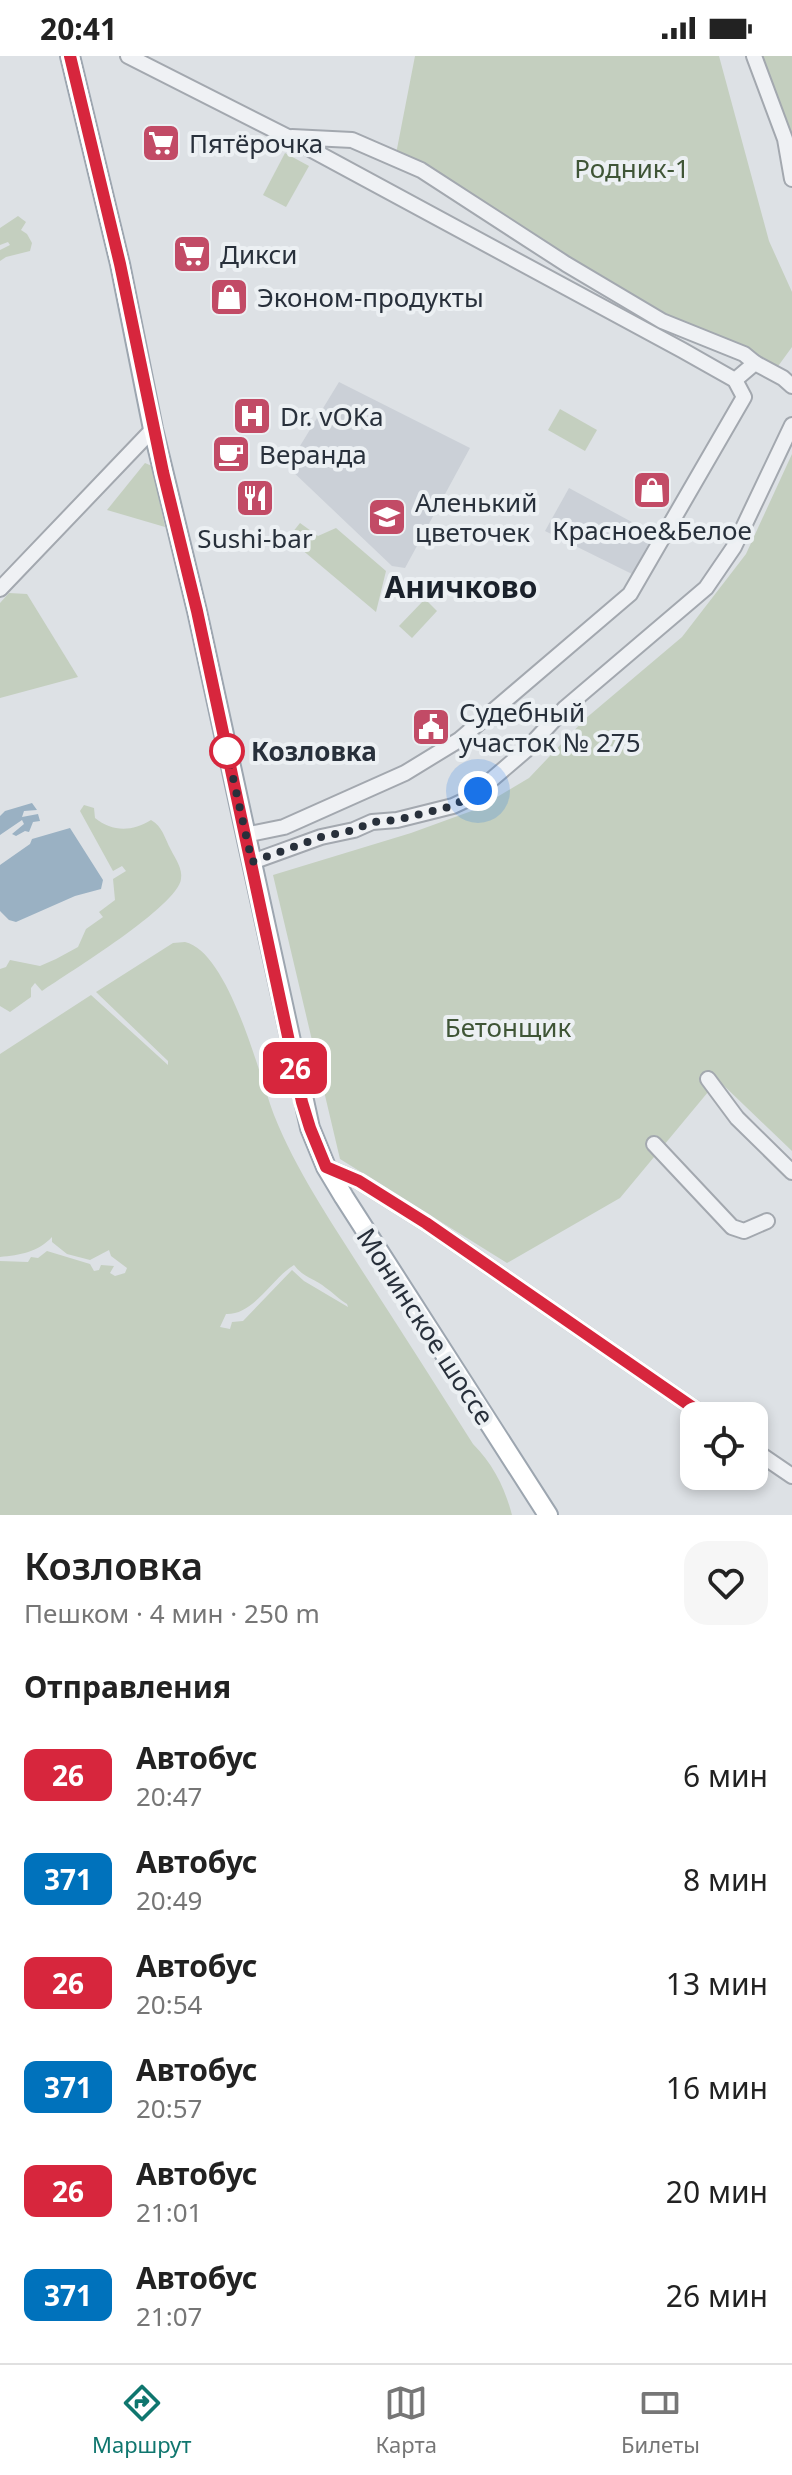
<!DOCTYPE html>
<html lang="ru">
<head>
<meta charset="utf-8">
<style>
	body { margin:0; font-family:"Noto Sans",sans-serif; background:#f6f6f6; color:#222; height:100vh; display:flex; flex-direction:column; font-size:30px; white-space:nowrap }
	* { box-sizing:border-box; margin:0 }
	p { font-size:26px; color:#767676 }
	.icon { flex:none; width:44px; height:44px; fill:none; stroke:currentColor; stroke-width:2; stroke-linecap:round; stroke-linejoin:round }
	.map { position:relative; height:1459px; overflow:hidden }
	.panel { display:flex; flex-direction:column; background:#fff; flex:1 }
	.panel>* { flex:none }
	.badge { padding:0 16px; border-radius:12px; font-size:28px; line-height:52px }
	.buttons { position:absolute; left:680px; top:1346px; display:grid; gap:16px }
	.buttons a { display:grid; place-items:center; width:88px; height:88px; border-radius:16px; background:#fff; box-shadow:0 4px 12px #0003; font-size:40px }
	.you { position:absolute; width:40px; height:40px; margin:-20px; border:6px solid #fff; border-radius:50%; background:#1a73e8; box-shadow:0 0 0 12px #1a73e833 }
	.map>.badge { position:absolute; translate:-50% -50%; box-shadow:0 0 0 4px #fff }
	h2 { padding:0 24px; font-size:30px; line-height:72px }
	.round { display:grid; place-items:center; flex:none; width:84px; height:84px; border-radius:24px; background:#f6f6f6 }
	.headline { display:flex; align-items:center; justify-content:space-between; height:136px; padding:0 24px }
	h1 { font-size:38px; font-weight:600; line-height:60px }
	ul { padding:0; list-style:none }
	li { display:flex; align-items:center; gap:24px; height:104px; padding:0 24px }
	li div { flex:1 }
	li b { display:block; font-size:30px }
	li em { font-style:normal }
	li .badge { min-width:88px; font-weight:700; text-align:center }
	.status { display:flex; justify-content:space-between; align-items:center; height:56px; padding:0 40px; background:#fff; direction:ltr }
	.status svg { height:22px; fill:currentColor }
	.dock { display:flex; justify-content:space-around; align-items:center; height:112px; border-top:2px solid #e0e0e0; background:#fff; font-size:22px; color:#767676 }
	.dock a { display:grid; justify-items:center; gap:4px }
	.dock .current { color:#0f766e }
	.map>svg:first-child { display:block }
	.built { fill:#cbd0d7 }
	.green { fill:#c4cfbf; fill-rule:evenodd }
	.water { fill:#9ab1c3 }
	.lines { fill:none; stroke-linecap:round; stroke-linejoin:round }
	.minor-casing { stroke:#a3a8af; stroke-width:18 }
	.major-casing { stroke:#9da6b0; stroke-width:22 }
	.minor { stroke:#eff1f4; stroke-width:14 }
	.major { stroke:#fff; stroke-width:18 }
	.line-casing { stroke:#fff; stroke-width:18 }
	.line { stroke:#d7263d; stroke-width:12 }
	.walk { stroke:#28303b; stroke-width:8; stroke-dasharray:0 14.4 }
	.stop-dot { fill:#fff; stroke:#d7263d; stroke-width:4 }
	.labels { text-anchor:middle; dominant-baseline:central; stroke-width:8; stroke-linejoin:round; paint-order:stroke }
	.poi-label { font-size:26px; fill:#28303b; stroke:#ecf0f3; text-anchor:start }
	.park-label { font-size:26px; fill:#3f5536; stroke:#ecf0f3 }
	.stop-label { font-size:26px; font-weight:bold; fill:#28303b; stroke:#ecf0f3; text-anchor:start }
	.street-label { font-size:26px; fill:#28303b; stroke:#ecf0f3 }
	.quarter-label { font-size:30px; font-weight:bold; fill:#1a212b; stroke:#ecf0f3 }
</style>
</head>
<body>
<div class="status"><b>20:41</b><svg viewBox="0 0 49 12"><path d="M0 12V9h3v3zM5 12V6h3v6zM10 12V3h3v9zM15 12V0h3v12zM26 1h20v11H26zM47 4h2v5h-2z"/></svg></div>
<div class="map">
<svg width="792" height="1459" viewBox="0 0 792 1459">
	<rect width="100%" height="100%" fill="#dde1e5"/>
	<!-- built -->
	<g class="built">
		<polygon points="339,326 470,392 405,512 392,510 289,412 300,397 300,390"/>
		<polygon points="569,432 654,478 632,518 545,475"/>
	</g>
	<!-- green -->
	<g class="green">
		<polygon points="415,0 719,0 769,185 792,236 792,291 776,313 639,256 480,143 396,98"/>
		<polygon points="747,0 792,0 792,106"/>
		<polygon points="285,97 309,110 286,151 263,139"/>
		<polygon points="18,160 26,166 21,174 27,178 32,187 30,195 6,201 0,205 0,194 10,189 8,186 0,189 0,172"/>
		<polygon points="560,353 597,374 585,395 548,374"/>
		<polygon points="792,398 792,1095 718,1024 620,1142 507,1207 340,1103 273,819 411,777 477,753 529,722 585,663 682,581 746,498"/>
		<polygon points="145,407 152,410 165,471 107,454"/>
		<polygon points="300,467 318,480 336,472 386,515 376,556 288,482"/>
		<polygon points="9,537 27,538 78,621 0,642 0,547"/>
		<polygon points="425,543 437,555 412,582 399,570"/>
		<path d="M84 749 94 752 95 762C112 776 132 776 151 764 163 771 164 781 171 794 175 802 183 813 181 823 178 850 68 917 42 935L35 927 31 932V941L10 956 0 950V913L6 911 10 904 40 910 56 903 78 891 86 873 103 861 99 856 115 844 113 823 126 815 122 810 113 815 80 755Z"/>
		<path d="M185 886C229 896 259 1019 274 1059 296 1114 330 1164 361 1213 399 1271 436 1330 473 1388 493 1408 505 1432 512 1459H0V1205L28 1206 31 1201 38 1202 47 1195 90 1208 94 1215 99 1214 101 1209 114 1210 110 1217 115 1220 125 1217 127 1212 111 1200 109 1194 90 1204 67 1198 52 1186V1181C38 1196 20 1199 0 1201V998L91 939 168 1009V1005L96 936 173 887ZM294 1209C305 1223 314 1222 326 1232 334 1237 338 1243 347 1248L348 1251 304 1225 292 1214 243 1265 232 1266 230 1273 220 1271 226 1258C254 1259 272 1222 294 1209Z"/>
	</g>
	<!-- water -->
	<g class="water">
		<polygon points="32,747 37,754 24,755 22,761 38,758 40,765 33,766 29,776 25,775 16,780 12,778 24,768 22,764 0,779 0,760 5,755"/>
		<polygon points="70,772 103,824 101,833 75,840 16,866 9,864 0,855 0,809 30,788 32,783"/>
	</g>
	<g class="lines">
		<defs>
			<g id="minor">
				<polyline points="128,0 288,81 682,294 735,324 744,341 630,538 459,684 405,717 284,771 245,779"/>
				<polyline points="754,0 785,83 792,123"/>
				<polyline points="292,81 352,84 421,114 566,208 662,265 744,298 755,307"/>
				<polyline points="735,324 755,307 783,322 792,330"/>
				<polyline points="0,533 153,373"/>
				<polyline points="252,806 321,781 354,774 372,766 397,764 453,750 470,742 525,695 565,652 706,532 734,491 792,369"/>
				<polyline points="708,1023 737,1062 792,1116"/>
				<polyline points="654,1088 732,1171 744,1175 767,1165"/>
				<polyline points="326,1111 359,1125 426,1167 705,1360"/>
				<polyline points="754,1394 792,1420"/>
			</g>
			<polyline id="major" points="70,0 120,208 153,373 197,555 310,1072 326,1111 344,1141 548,1459"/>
		</defs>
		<!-- minor casing -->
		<use href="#minor" class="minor-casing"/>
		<!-- major casing -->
		<use href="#major" class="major-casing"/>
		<!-- minor -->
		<use href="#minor" class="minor"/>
		<!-- major -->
		<use href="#major" class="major"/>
	</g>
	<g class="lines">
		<defs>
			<polyline id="line" points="70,0 120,208 163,416 197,555 302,1046 310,1072 326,1111 359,1125 426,1167 705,1360"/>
		</defs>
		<!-- line casing -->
		<use href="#line" class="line-casing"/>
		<!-- line -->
		<use href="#line" class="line"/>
		<!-- walk -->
		<polyline class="walk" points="227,695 252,806 321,781 354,774 372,766 397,764 453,750 478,735"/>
	</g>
	<!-- icons -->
	<defs>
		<symbol id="supermarket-square" viewBox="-11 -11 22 22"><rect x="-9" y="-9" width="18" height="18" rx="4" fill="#c24b66" stroke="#ecf0f3"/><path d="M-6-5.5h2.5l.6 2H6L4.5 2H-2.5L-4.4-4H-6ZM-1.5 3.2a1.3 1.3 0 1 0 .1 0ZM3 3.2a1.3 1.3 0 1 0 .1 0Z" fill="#fff"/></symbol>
		<symbol id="shop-square" viewBox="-11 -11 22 22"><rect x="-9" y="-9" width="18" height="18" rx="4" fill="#c24b66" stroke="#ecf0f3"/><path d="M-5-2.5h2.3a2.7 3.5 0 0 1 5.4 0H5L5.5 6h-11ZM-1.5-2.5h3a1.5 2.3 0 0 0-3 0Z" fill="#fff"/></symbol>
		<symbol id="hospital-square" viewBox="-11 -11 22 22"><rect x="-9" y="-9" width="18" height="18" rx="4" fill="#c24b66" stroke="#ecf0f3"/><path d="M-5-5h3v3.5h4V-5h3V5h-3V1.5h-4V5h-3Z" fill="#fff"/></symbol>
		<symbol id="cafe-square" viewBox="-11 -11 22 22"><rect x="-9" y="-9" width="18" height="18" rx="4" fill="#c24b66" stroke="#ecf0f3"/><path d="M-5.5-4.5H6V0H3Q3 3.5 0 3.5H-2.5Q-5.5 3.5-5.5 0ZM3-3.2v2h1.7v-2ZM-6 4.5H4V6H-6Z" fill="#fff"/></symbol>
		<symbol id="restaurant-square" viewBox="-11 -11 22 22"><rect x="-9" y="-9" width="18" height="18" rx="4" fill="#c24b66" stroke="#ecf0f3"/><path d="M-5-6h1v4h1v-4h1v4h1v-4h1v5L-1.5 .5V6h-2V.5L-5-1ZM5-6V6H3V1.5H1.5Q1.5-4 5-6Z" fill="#fff"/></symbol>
		<symbol id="school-square" viewBox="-11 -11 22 22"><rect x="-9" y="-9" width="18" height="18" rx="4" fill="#c24b66" stroke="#ecf0f3"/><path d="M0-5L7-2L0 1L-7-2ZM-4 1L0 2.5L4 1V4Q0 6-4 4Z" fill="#fff"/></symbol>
		<symbol id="civic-square" viewBox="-11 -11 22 22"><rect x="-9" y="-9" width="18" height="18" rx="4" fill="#c24b66" stroke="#ecf0f3"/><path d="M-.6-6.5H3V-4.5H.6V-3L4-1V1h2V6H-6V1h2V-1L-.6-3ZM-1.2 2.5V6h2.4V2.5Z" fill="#fff"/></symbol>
	</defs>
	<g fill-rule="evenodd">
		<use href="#supermarket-square" x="139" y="65" width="44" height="44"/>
		<use href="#supermarket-square" x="170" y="176" width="44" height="44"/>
		<use href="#shop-square" x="207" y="219" width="44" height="44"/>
		<use href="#hospital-square" x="230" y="338" width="44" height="44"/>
		<use href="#cafe-square" x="209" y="376" width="44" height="44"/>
		<use href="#shop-square" x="630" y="412" width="44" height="44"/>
		<use href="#restaurant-square" x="233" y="420" width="44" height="44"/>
		<use href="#school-square" x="365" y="439" width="44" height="44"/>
		<use href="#civic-square" x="409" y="649" width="44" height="44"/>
	</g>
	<!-- markers -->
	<circle class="stop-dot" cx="227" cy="695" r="16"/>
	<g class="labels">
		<!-- poi labels -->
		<g class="poi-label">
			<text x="189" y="87">Пятёрочка</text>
			<text x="220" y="198">Дикси</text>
			<text x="257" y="241">Эконом-продукты</text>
			<text x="280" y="360">Dr. vOKa</text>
			<text x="259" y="398">Веранда</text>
			<text x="415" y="446">Аленький<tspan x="415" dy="30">цветочек</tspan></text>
			<text x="652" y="474" text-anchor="middle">Красное&amp;Белое</text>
			<text x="255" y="482" text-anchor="middle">Sushi-bar</text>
			<text x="459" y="656">Судебный<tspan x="459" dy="30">участок № 275</tspan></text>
		</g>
		<!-- park labels -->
		<g class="park-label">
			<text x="632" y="112">Родник-1</text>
			<text x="508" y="971">Бетонщик</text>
		</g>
		<!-- stop labels -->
		<g class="stop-label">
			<text x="251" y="695">Козловка</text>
		</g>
		<!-- street labels -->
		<g class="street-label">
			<text transform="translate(426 1270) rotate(57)">Монинское шоссе</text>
		</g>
		<!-- quarter labels -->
		<g class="quarter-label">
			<text x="461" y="530">Аничково</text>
		</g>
	</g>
</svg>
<div class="buttons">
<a><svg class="icon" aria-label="locate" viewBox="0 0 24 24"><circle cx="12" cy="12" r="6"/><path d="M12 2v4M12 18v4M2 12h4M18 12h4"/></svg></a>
</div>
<div class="you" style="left:478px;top:735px"></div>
<b class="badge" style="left:295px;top:1012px;background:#d7263d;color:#fff">26</b>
</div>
<section class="panel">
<div class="headline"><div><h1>Козловка</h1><p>Пешком · 4 мин · 250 m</p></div><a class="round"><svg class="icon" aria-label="heart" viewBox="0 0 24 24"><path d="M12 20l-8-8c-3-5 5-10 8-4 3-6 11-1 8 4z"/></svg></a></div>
<h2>Отправления</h2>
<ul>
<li><span class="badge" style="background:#d7263d;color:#fff">26</span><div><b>Автобус</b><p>20:47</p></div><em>6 мин</em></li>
<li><span class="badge" style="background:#0072bc;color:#fff">371</span><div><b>Автобус</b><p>20:49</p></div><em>8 мин</em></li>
<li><span class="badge" style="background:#d7263d;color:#fff">26</span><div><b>Автобус</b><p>20:54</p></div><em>13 мин</em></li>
<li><span class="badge" style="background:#0072bc;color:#fff">371</span><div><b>Автобус</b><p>20:57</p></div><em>16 мин</em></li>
<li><span class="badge" style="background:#d7263d;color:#fff">26</span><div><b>Автобус</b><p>21:01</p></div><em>20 мин</em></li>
<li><span class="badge" style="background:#0072bc;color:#fff">371</span><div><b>Автобус</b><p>21:07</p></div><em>26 мин</em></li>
</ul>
</section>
<nav class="dock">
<a class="current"><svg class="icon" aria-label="directions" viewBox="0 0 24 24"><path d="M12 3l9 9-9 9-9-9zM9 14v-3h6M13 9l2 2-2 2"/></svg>Маршрут</a>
<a><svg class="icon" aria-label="map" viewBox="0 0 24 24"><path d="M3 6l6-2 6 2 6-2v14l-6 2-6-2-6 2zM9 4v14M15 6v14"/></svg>Карта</a>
<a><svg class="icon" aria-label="tickets" viewBox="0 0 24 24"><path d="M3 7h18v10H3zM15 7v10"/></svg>Билеты</a>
</nav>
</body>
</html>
